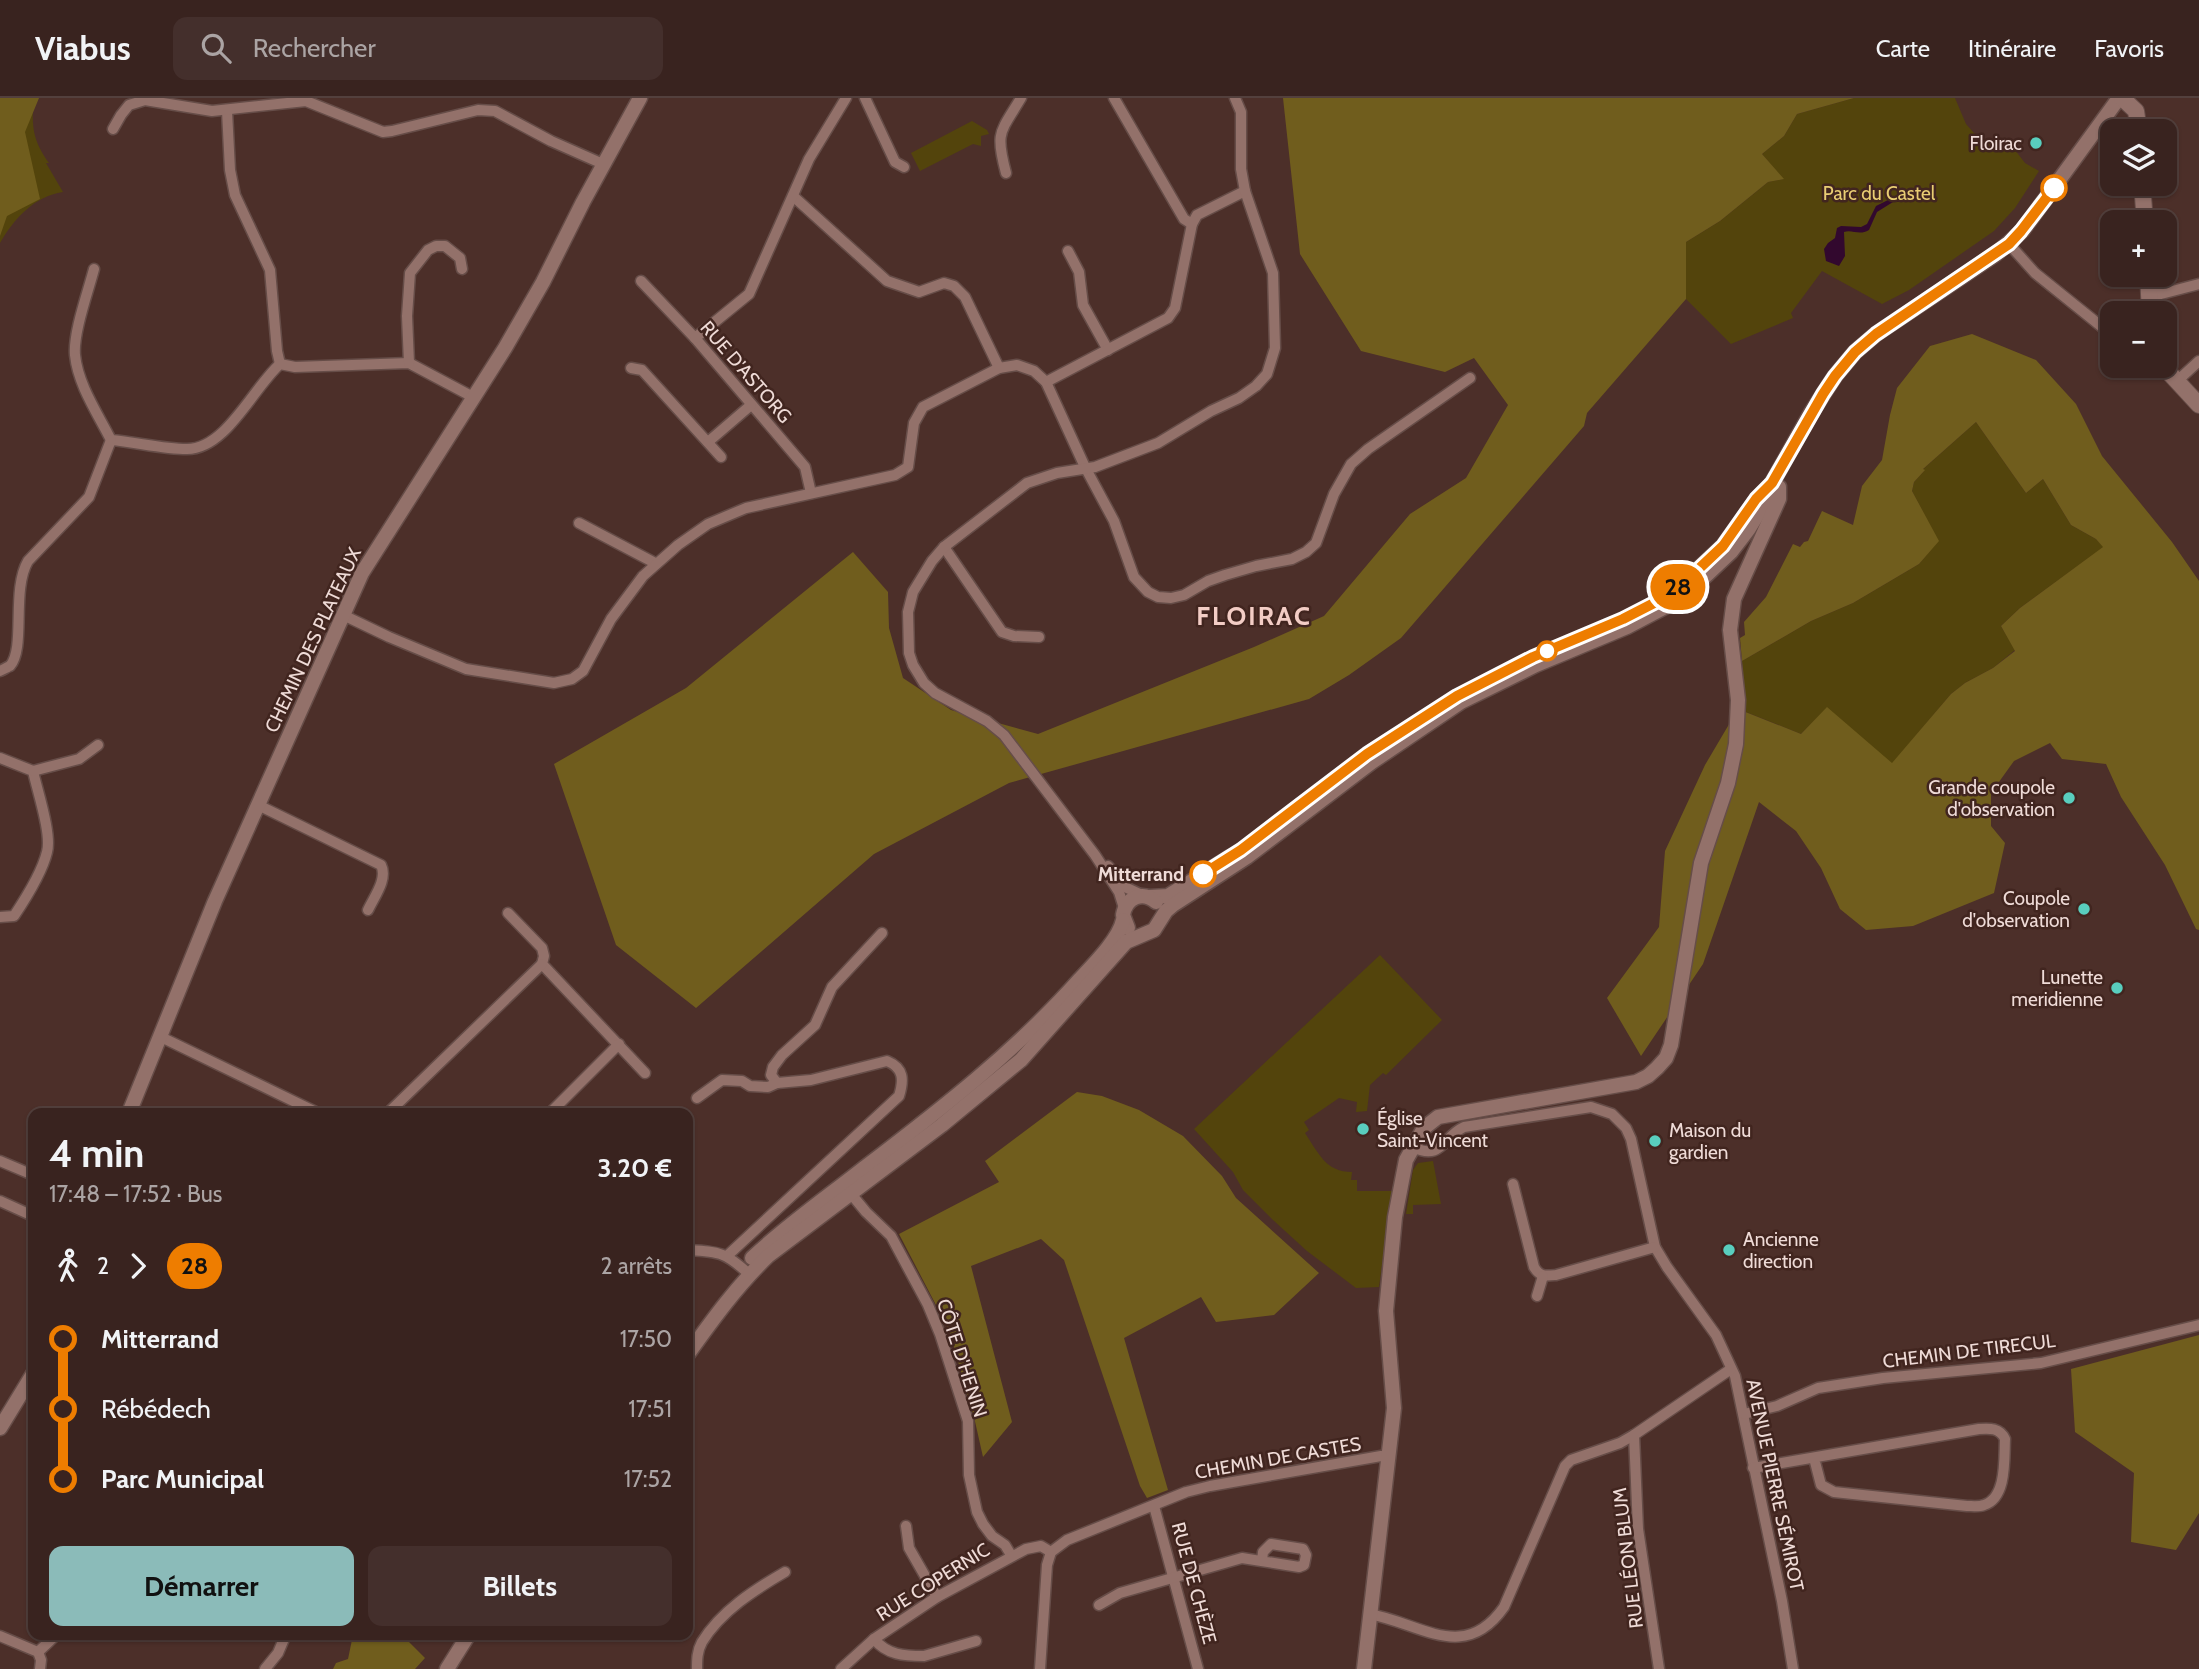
<!DOCTYPE html>
<html lang="fr">
<head>
<meta charset="utf-8">
<style>
	body { margin:0; font-family:Cabin,sans-serif; background:#442f2c; color:#f1f3f6; height:100vh; display:flex; flex-direction:column; font-size:26px; white-space:nowrap }
	* { box-sizing:border-box; margin:0 }
	p { font-size:23px; color:#aba4a4 }
	.icon { flex:none; width:38px; height:38px; fill:none; stroke:currentColor; stroke-width:2; stroke-linecap:round; stroke-linejoin:round }
	.map { position:relative; flex:1; overflow:hidden }
	.sheet { position:absolute; left:28px; top:1010px; width:665px; height:532px; display:flex; flex-direction:column; background:#39231f; border-radius:14px; box-shadow:0 2px 5px #0004,0 0 0 2px #53403d }
	.sheet>* { flex:none }
	.badge { padding:0 14px; border-radius:23px; font-size:24px; line-height:46px }
	.buttons { position:absolute; left:2100px; top:21px; display:grid; gap:14px }
	.buttons a { display:grid; place-items:center; width:77px; height:77px; border-radius:14px; background:#39231f; box-shadow:0 2px 5px #0004,0 0 0 2px #53403d; font-size:35px }
	.map>.badge { position:absolute; translate:-50% -50%; box-shadow:0 0 0 4px #fff }
	.legs { display:flex; align-items:center; gap:10px; height:77px; padding:0 21px; font-size:23px }
	.legs p { margin-inline-start:auto }
	.overview { display:flex; align-items:center; justify-content:space-between; height:119px; padding:0 21px }
	h1 { font-size:38px; font-weight:700; line-height:52px }
	.cta { display:flex; gap:14px; margin-top:auto; padding:14px 21px }
	.cta a { flex:1; height:80px; border-radius:14px; background:#8bbbb9; color:#111; font-size:28px; font-weight:700; line-height:80px; text-align:center }
	.cta a+a { background:#442f2c; color:#f1f3f6 }
	ul { padding:0 21px; list-style:none }
	li { display:flex; align-items:center; gap:24px; height:70px; font-size:26px }
	li i { display:grid; place-items:center; width:10px; height:100%; margin:0 9px; background:currentColor }
	li i::after { content:''; width:18px; height:18px; margin:-9px; border:5px solid; border-radius:50%; background:#39231f }
	li p { margin-inline-start:auto }
	li:first-child i { background:linear-gradient(#0000 50%,currentColor 0) }
	li:last-child i { background:linear-gradient(currentColor 50%,#0000 0) }
	header { display:flex; align-items:center; gap:42px; box-sizing:border-box; height:98px; padding:0 35px; background:#39231f; border-bottom:2px solid #53403d }
	header strong { font-size:33px }
	nav { display:flex; gap:38px; margin-inline-start:auto; font-size:24px }
	.search { width:490px; height:63px; background:#442f2c; display:flex; align-items:center; gap:18px; box-sizing:border-box; padding:0 24px; border-radius:14px; color:#aba4a4; font-size:26px }
	.map>svg:first-child { display:block }
	.green { fill:#53440c }
	.forest { fill:#705d1d }
	.water { fill:#32082e }
	.lines { fill:none; stroke-linecap:round; stroke-linejoin:round }
	.minor-casing { stroke:#664d48; stroke-width:13 }
	.tertiary-casing { stroke:#664d48; stroke-width:17 }
	.secondary-casing { stroke:#664d48; stroke-width:18 }
	.minor { stroke:#93716a; stroke-width:10 }
	.tertiary { stroke:#93716a; stroke-width:14 }
	.secondary { stroke:#93716a; stroke-width:16 }
	.line-1-casing { stroke:#fff; stroke-width:16 }
	.line-1 { stroke:#ee7d00; stroke-width:10 }
	.poi-dot { fill:#59cebe; stroke:#41251f; stroke-width:2.5 }
	.stop-1-dot { fill:#fff; stroke:#ee7d00; stroke-width:3.5 }
	.labels { text-anchor:middle; dominant-baseline:central; stroke-width:5; stroke-linejoin:round; paint-order:stroke }
	.poi-label { font-size:19px; fill:#efdbd7; stroke:#41251f; text-anchor:end }
	.park-label { font-size:19px; fill:#e9cd73; stroke:#41251f }
	.street-label { font-size:19px; fill:#efdbd7; stroke:#41251f }
	.stop-label { font-size:19px; font-weight:bold; fill:#efdbd7; stroke:#41251f; text-anchor:end }
	.district-label { font-size:26px; font-weight:bold; letter-spacing:2px; fill:#f3cdc5; stroke:#41251f }
</style>
</head>
<body>
<header>
<strong>Viabus</strong>
<div class="search"><svg class="icon" aria-label="search" viewBox="0 0 24 24"><circle cx="10" cy="10" r="6"/><path d="M15 15l6 6"/></svg>Rechercher</div>
<nav><a>Carte</a><a>Itinéraire</a><a>Favoris</a></nav>
</header>
<div class="map">
<svg width="2199" height="1571" viewBox="0 0 2199 1571">
	<rect width="100%" height="100%" fill="#4c2f29"/>
	<!-- green -->
	<g class="green">
		<path d="M0 0 33 7C32 32 34 44 49 65H46L63 94C34 98 13 122 0 145Z"/>
		<polygon points="1854,0 1955,0 1966,26 1974,35 1984,41 2015,52 2025,65 2039,73 2015,110 1994,133 1909,192 1882,206 1822,173 1791,215 1793,220 1731,246 1686,201 1686,144 1720,123 1768,84 1783,81 1762,56 1784,38 1797,16"/>
		<polygon points="972,23 987,32 989,36 981,38 981,48 973,46 920,73 911,55"/>
		<polygon points="1976,324 2026,395 2043,381 2071,427 2096,441 2104,449 2020,510 2001,528 2015,552 1993,570 1965,585 1951,596 1892,666 1827,610 1801,636 1746,614 1742,563 1811,523 1853,505 1919,466 1938,443 1912,393 1914,384 1924,373 1922,372"/>
		<path d="M1380 857 1442 922 1386 977 1383 975 1370 987 1367 1013 1356 1014 1357 1004 1339 1000 1304 1024 1309 1032 1305 1035C1319 1056 1326 1074 1352 1074L1351 1082H1357V1093H1392L1379 1189 1356 1190 1307 1153 1273 1122 1243 1092 1233 1074 1194 1031Z"/>
		<polygon points="1433,1063 1441,1106 1413,1107 1413,1116 1406,1116 1413,1072 1418,1065"/>
	</g>
	<!-- forest -->
	<g class="forest">
		<polygon points="0,0 39,0 25,34 40,101 7,118 0,138"/>
		<polygon points="1283,0 1854,0 1797,16 1784,38 1762,56 1784,81 1768,84 1720,123 1686,144 1686,201 1587,315 1584,328 1401,540 1349,577 1309,601 1009,685 874,756 696,910 616,847 554,666 686,590 853,454 888,494 889,530 903,580 951,612 1038,636 1254,549 1324,518 1410,416 1466,380 1508,307 1474,260 1445,274 1361,253 1300,156"/>
		<polygon points="1972,236 2036,262 2076,306 2102,358 2172,444 2199,483 2199,832 2196,831 2165,767 2121,699 2106,666 2062,661 2050,645 2014,663 1991,695 1991,728 2005,745 1994,795 1913,828 1866,832 1840,811 1821,770 1796,733 1759,704 1703,866 1641,958 1607,900 1659,829 1665,753 1705,667 1738,611 1801,636 1827,609 1892,665 1951,596 1965,585 1993,570 2015,553 2001,528 2020,510 2103,449 2096,441 2071,427 2043,381 2026,395 1976,324 1923,371 1925,372 1914,384 1912,393 1939,443 1919,466 1853,505 1811,523 1742,563 1740,540 1745,537 1744,524 1766,499 1793,446 1800,449 1804,444 1808,443 1822,413 1853,427 1862,388 1882,362 1890,317 1897,290 1930,248"/>
		<polygon points="1077,994 1102,998 1139,1012 1183,1038 1222,1078 1236,1100 1319,1175 1274,1217 1216,1224 1201,1199 1124,1240 1168,1392 1147,1400 1140,1388 1064,1162 1041,1141 971,1168 1012,1324 983,1359 974,1319 949,1232 899,1136 999,1084 985,1063"/>
		<polygon points="2199,1237 2199,1415 2176,1452 2131,1444 2134,1375 2075,1334 2071,1271"/>
		<polygon points="353,1537 402,1537 425,1560 415,1571 333,1571 336,1565 348,1561"/>
	</g>
	<!-- water -->
	<path class="water" d="M1919 89 1914 103 1893 104 1877 114 1869 132C1859 138 1852 131 1844 134L1845 158 1839 168 1826 163 1824 151 1828 145 1835 140 1837 130 1841 128 1861 129 1867 126 1876 108 1890 101 1907 99Z"/>
	<g class="lines">
		<defs>
			<g id="minor">
				<polyline points="865,0 895,64 904,69"/>
				<polyline points="1114,0 1184,121 1192,126"/>
				<polyline points="227,13 230,72 235,97 270,172 277,253 280,266"/>
				<polyline points="113,31 121,17 129,7 145,2 212,13 306,3 383,34 392,33 478,12 495,13 551,43 603,66"/>
				<path d="M1006 75C995 34 1000 35 1021 0"/>
				<polyline points="793,98 887,183 919,194 944,185 954,188 965,199 999,270"/>
				<polyline points="2009,146 2035,175 2112,237"/>
				<polyline points="1068,153 1079,174 1083,207 1108,252"/>
				<path d="M94 171C88 194 73 235 75 257 78 287 98 316 111 342 136 344 162 351 187 351 226 351 253 290 280 266L295 269 409 265 473 299"/>
				<polyline points="641,183 695,240 805,369 811,395"/>
				<polyline points="2149,196 2161,196 2199,186"/>
				<polyline points="695,240 749,196 809,61 846,0"/>
				<polyline points="409,265 407,218 410,175 428,152 436,148 445,148 460,160 462,171"/>
				<polyline points="631,270 642,272 721,359"/>
				<polyline points="1046,284 1168,220 1175,210 1192,126 1197,117 1245,93"/>
				<polyline points="2176,284 2199,263"/>
				<polyline points="708,344 751,307"/>
				<polyline points="579,425 655,465"/>
				<polyline points="944,449 1002,534 1014,538 1039,539"/>
				<polyline points="343,517 389,539 466,571 554,585 572,581 583,573 611,521 643,478 678,447 708,426 746,410 895,377 908,369 914,325 923,309 999,270 1017,267 1034,273 1046,284 1085,369 1114,423 1134,479 1148,494 1158,499 1171,500 1184,497 1208,483 1225,477 1256,468 1292,461 1306,454 1316,445 1334,396 1351,366 1368,351 1470,280"/>
				<path d="M0 573C1 573 9 568 10 568 26 550 11 492 28 463L89 399 111 342"/>
				<path d="M0 660 33 673C37 692 52 736 47 754 42 775 26 800 14 818L0 819"/>
				<polyline points="33,673 79,661 98,647"/>
				<path d="M258 707 381 767C388 781 374 799 368 812"/>
				<polyline points="1108,768 1127,790 1144,798"/>
				<polyline points="1124,810 1119,794 1095,757 1004,637 987,623 935,595 924,585 913,567 909,555 908,514 913,494 932,463 944,449 1027,385 1057,375 1095,369 1158,345 1211,313 1239,300 1256,288 1267,276 1275,250 1273,175 1245,93 1241,71 1241,14 1235,0"/>
				<polyline points="508,815 542,850 544,858 542,866 645,975"/>
				<polyline points="161,939 318,1015"/>
				<polyline points="777,985 771,977 773,969 782,957 815,927 832,889 882,835"/>
				<path d="M697 1000 722 982 742 983 750 988 768 989 777 985 811 982 887 963C904 970 904 982 899 998L727 1158"/>
				<polyline points="388,1015 542,866"/>
				<polyline points="550,1015 619,946"/>
				<path d="M1412 1049C1443 1063 1442 1039 1464 1029L1591 1009 1612 1016 1626 1030 1631 1041 1655 1149 1667 1169 1716 1237 1735 1278 1782 1503 1793 1571"/>
				<polyline points="0,1063 33,1077"/>
				<path d="M1513 1086 1534 1169C1540 1179 1545 1178 1556 1177L1655 1149"/>
				<polyline points="847,1091 866,1114 891,1138 928,1207 940,1236 968,1323 969,1377 977,1414 983,1426 992,1438 1005,1447 1011,1457"/>
				<polyline points="0,1103 33,1118"/>
				<path d="M688 1152C720 1154 725 1154 749 1176"/>
				<polyline points="1537,1198 1543,1178"/>
				<polyline points="1744,1316 1777,1308 1818,1290 1883,1280 2041,1265 2199,1227"/>
				<path d="M1753 1370 1979 1331C1990 1330 2000 1330 2005 1341 2004 1361 2007 1400 1984 1407 1979 1409 1972 1408 1967 1408L1834 1394 1821 1387 1814 1360"/>
				<polyline points="1154,1408 1198,1571"/>
				<polyline points="906,1428 909,1450 937,1499"/>
				<polyline points="1099,1507 1120,1495 1242,1460 1299,1469 1304,1467 1306,1457 1303,1451 1271,1446 1263,1454 1262,1463"/>
				<path d="M1369 1516C1421 1525 1464 1566 1504 1509L1565 1368 1571 1362 1620 1345 1634 1337"/>
				<polyline points="0,1538 38,1554 41,1562 40,1571"/>
				<path d="M874 1541C887 1557 904 1558 924 1558L976 1543"/>
				<polyline points="38,1554 57,1536"/>
				<polyline points="265,1571 278,1555 286,1536"/>
				<path d="M697 1571C697 1562 697 1553 702 1544 721 1513 754 1492 785 1474"/>
				<polyline points="841,1571 874,1541 937,1499 1026,1451 1041,1448 1051,1454"/>
				<polyline points="1040,1571 1047,1467 1051,1454 1067,1442 1186,1394 1210,1388 1381,1358 1389,1359"/>
				<polyline points="1659,1571 1638,1431 1634,1337 1731,1271"/>
			</g>
			<g id="tertiary">
				<polyline points="1680,488 1723,448 1757,401"/>
				<polyline points="1150,799 1168,798 1230,759"/>
				<path d="M1128 830 1123 817C1126 800 1142 792 1156 804"/>
				<polyline points="129,1015 215,803 362,475 505,250 543,184 583,104 640,0"/>
				<path d="M752 1160C787 1127 826 1100 864 1070 940 1012 1016 953 1080 881 1094 866 1119 841 1123 822"/>
				<path d="M688 1256C713 1221 737 1188 768 1158L942 1027 1021 962 1126 844 1154 832 1166 813 1173 807 1247 759 1372 664 1461 604 1536 567 1627 529 1665 509 1694 489 1731 454 1748 432 1764 406 1772 385 1811 315 1835 278 1855 254 1876 236 1996 156 2022 133 2119 0"/>
				<polyline points="0,1330 33,1276"/>
				<polyline points="447,1571 469,1536"/>
				<polyline points="1364,1571 1394,1310 1386,1213 1395,1119 1406,1062 1424,1030 1438,1019 1636,984 1648,978 1657,970 1666,960 1671,947 1701,765 1728,685 1736,646 1738,602 1730,532 1734,501 1779,401 1779,389 1772,385"/>
			</g>
			<g id="secondary">
				<polyline points="2122,0 2136,13 2139,33"/>
				<polyline points="2142,86 2145,124"/>
				<polyline points="2148,177 2150,215"/>
				<polyline points="2163,268 2199,307"/>
			</g>
		</defs>
		<!-- minor casing -->
		<use href="#minor" class="minor-casing"/>
		<!-- tertiary casing -->
		<use href="#tertiary" class="tertiary-casing"/>
		<!-- secondary casing -->
		<use href="#secondary" class="secondary-casing"/>
		<!-- minor -->
		<use href="#minor" class="minor"/>
		<!-- tertiary -->
		<use href="#tertiary" class="tertiary"/>
		<!-- secondary -->
		<use href="#secondary" class="secondary"/>
	</g>
	<g class="lines">
		<defs>
			<polyline id="line-1" points="1203,776 1241,752 1367,656 1457,598 1533,559 1623,521 1660,502 1687,482 1723,448 1756,401 1772,385 1823,296 1835,278 1855,254 1876,236 2009,146 2021,133 2054,90"/>
		</defs>
		<!-- line-1 casing -->
		<use href="#line-1" class="line-1-casing"/>
		<!-- line-1 -->
		<use href="#line-1" class="line-1"/>
	</g>
	<!-- markers -->
	<g class="poi-dot">
		<circle cx="2036" cy="45" r="7"/>
		<circle cx="2069" cy="700" r="7"/>
		<circle cx="2084" cy="811" r="7"/>
		<circle cx="2117" cy="890" r="7"/>
		<circle cx="1363" cy="1031" r="7"/>
		<circle cx="1655" cy="1043" r="7"/>
		<circle cx="1729" cy="1152" r="7"/>
	</g>
	<g class="stop-1-dot">
		<circle cx="2054" cy="90" r="12"/>
		<circle cx="1547" cy="553" r="9"/>
		<circle cx="1203" cy="776" r="12"/>
	</g>
	<g class="labels">
		<!-- poi labels -->
		<g class="poi-label">
			<text x="2022" y="45">Floirac</text>
			<text x="2055" y="689">Grande coupole<tspan x="2055" dy="22">d'observation</tspan></text>
			<text x="2070" y="800">Coupole<tspan x="2070" dy="22">d'observation</tspan></text>
			<text x="2103" y="879">Lunette<tspan x="2103" dy="22">meridienne</tspan></text>
			<text x="1377" y="1020" text-anchor="start">Église<tspan x="1377" dy="22">Saint-Vincent</tspan></text>
			<text x="1669" y="1032" text-anchor="start">Maison du<tspan x="1669" dy="22">gardien</tspan></text>
			<text x="1743" y="1141" text-anchor="start">Ancienne<tspan x="1743" dy="22">direction</tspan></text>
		</g>
		<!-- park labels -->
		<g class="park-label">
			<text x="1879" y="95">Parc du Castel</text>
		</g>
		<!-- street labels -->
		<g class="street-label">
			<text transform="translate(746 274) rotate(49)">RUE D'ASTORG</text>
			<text transform="translate(313 542) rotate(-65)">CHEMIN DES PLATEAUX</text>
			<text transform="translate(1969 1253) rotate(-7)">CHEMIN DE TIRECUL</text>
			<text transform="translate(962 1260) rotate(72)">CÔTE D'HENIN</text>
			<text transform="translate(1278 1360) rotate(-10)">CHEMIN DE CASTES</text>
			<text transform="translate(1775 1387) rotate(78)">AVENUE PIERRE SÉMIROT</text>
			<text transform="translate(1628 1460) rotate(-97)">RUE LÉON BLUM</text>
			<text transform="translate(933 1484) rotate(-32)">RUE COPERNIC</text>
			<text transform="translate(1194 1485) rotate(75)">RUE DE CHÈZE</text>
		</g>
		<!-- stop labels -->
		<g class="stop-label">
			<text x="1184" y="776">Mitterrand</text>
		</g>
		<!-- district labels -->
		<g class="district-label">
			<text x="1254" y="518">FLOIRAC</text>
		</g>
	</g>
</svg>
<div class="buttons">
<a><svg class="icon" aria-label="layers" viewBox="0 0 24 24"><path d="M12 4l9 5-9 5-9-5zM3 14l9 5 9-5"/></svg></a>
<a>+</a>
<a>−</a>
</div>
<b class="badge" style="left:1678px;top:489px;background:#ee7d00;color:#111">28</b>
<section class="sheet">
<div class="overview"><div><h1>4 min</h1><p>17:48 – 17:52 · Bus</p></div><b>3.20 €</b></div>
<div class="legs"><svg class="icon" aria-label="walk" viewBox="0 0 24 24"><circle cx="13" cy="4" r="2"/><path d="M13 8l-2 6 4 7M11 14l-3 7M7 12l3-4h3l4 4"/></svg>2<svg class="icon" aria-label="forward" viewBox="0 0 24 24"><path d="M9 5l7 7-7 7"/></svg><b class="badge" style="background:#ee7d00;color:#111">28</b><p>2 arrêts</p></div>
<ul>
<li><i style="color:#ee7d00"></i><b>Mitterrand</b><p>17:50</p></li>
<li><i style="color:#ee7d00"></i><span>Rébédech</span><p>17:51</p></li>
<li><i style="color:#ee7d00"></i><b>Parc Municipal</b><p>17:52</p></li>
</ul>
<div class="cta"><a>Démarrer</a><a>Billets</a></div>
</section>
</div>
</body>
</html>
